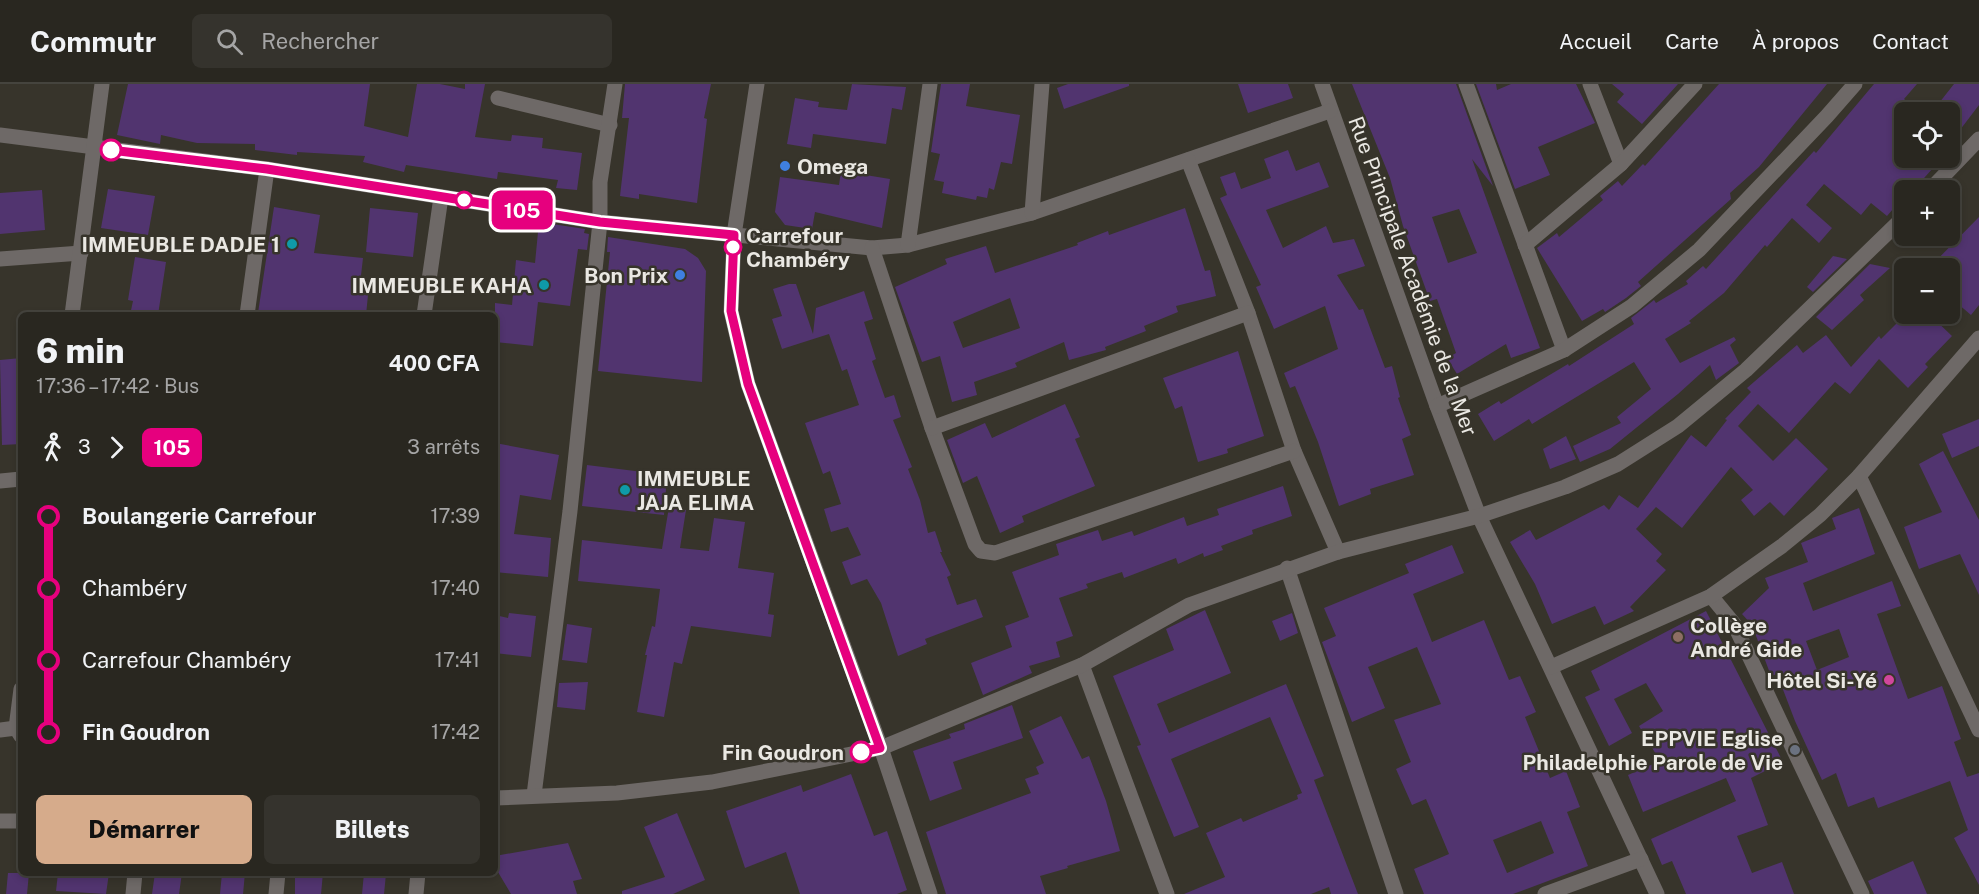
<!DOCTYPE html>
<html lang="fr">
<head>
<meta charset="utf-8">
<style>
	body { margin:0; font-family:"Public Sans",sans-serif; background:#35332d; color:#f1f3f6; height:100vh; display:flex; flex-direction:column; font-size:22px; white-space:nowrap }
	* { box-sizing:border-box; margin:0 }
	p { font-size:20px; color:#a5a5a5 }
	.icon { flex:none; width:33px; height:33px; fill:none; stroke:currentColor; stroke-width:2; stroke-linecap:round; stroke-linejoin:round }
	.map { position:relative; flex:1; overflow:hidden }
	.side { position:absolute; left:18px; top:228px; width:480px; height:564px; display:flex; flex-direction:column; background:#292720; border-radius:9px; box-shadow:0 3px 9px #0003,0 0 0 2px #45443e }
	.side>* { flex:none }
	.badge { padding:0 12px; border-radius:9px; font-size:21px; line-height:39px }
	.buttons { position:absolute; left:1894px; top:18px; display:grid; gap:12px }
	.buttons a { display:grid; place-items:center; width:66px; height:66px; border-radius:9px; background:#292720; box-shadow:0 3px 9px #0003,0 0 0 2px #45443e; font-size:30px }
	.map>.badge { position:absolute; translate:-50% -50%; box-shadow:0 0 0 3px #fff }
	.legs { display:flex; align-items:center; gap:9px; height:66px; padding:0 18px; font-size:20px }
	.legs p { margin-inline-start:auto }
	.head { display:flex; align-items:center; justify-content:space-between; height:102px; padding:0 18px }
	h1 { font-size:33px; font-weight:800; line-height:45px }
	.action { display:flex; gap:12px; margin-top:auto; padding:12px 18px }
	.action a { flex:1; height:69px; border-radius:9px; background:#d6ab8b; color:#111; font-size:24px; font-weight:800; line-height:69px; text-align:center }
	.action a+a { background:#35332d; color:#f1f3f6 }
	ul { padding:0 18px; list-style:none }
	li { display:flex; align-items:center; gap:21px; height:72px; font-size:22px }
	li i { display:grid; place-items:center; width:9px; height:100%; margin:0 8px; background:currentColor }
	li i::after { content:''; width:15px; height:15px; margin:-8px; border:4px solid; border-radius:50%; background:#292720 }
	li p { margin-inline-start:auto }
	li:first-child i { background:linear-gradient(#0000 50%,currentColor 0) }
	li:last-child i { background:linear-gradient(currentColor 50%,#0000 0) }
	header { display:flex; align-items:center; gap:36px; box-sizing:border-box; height:84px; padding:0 30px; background:#292720; border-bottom:2px solid #45443e }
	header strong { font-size:28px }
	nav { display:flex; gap:33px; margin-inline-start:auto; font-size:21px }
	.search { width:420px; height:54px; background:#35332d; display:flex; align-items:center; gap:15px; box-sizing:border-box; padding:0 21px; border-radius:9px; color:#a5a5a5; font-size:22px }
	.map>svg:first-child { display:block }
	.building { fill:#51346f; fill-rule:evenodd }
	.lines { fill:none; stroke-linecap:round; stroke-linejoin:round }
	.street { stroke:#6e6967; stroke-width:15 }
	.line-1-casing { stroke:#fff; stroke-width:14 }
	.line-1 { stroke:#e6007e; stroke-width:9 }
	.stop-1-dot { fill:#fff; stroke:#e6007e; stroke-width:3 }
	.shop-dot { fill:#3f7fe0; stroke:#37342b; stroke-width:2 }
	.culture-dot { fill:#0f9aa8; stroke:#37342b; stroke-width:2 }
	.education-dot { fill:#8d6e63; stroke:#37342b; stroke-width:2 }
	.hotel-dot { fill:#d1479c; stroke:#37342b; stroke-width:2 }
	.worship-dot { fill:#6b7280; stroke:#37342b; stroke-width:2 }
	.labels { text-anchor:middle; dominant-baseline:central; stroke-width:5; stroke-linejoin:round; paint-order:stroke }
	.poi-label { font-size:21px; font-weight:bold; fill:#eae8e3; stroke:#37342b; text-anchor:end }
	.stop-label { font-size:21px; font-weight:bold; fill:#eae8e3; stroke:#37342b; text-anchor:start }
	.street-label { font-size:21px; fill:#eae8e3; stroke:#37342b }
</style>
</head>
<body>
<header>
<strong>Commutr</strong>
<div class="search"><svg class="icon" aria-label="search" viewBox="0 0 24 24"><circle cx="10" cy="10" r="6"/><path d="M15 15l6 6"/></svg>Rechercher</div>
<nav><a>Accueil</a><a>Carte</a><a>À propos</a><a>Contact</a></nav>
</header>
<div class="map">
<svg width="1979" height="810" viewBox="0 0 1979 810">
	<rect width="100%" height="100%" fill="#37342b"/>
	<!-- building -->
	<g class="building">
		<polygon points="128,0 370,0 364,42 408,53 417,0 440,0 465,5 465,0 485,0 475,53 511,57 512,51 543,54 542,64 582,69 577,106 556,104 558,96 498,88 497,95 406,81 404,88 363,78 365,72 297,68 297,71 255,66 255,60 197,59 161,51 160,60 117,51"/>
		<polygon points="625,0 711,0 704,34 707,35 697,119 639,110 639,115 620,112 629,34 622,34"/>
		<polygon points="852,0 906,3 902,26 892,24 886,60 813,50 811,64 787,60 795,14 819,18 818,23 847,26"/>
		<polygon points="941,0 970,0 966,22 1020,31 1012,80 1001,78 994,106 989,104 987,114 977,112 976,116 942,109 944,98 934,96 940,70 931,68"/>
		<polygon points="1068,0 1129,0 1129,2 1064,25 1057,4"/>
		<polygon points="1238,0 1288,0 1293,14 1248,29"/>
		<path d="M1352 0H1456L1493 102 1472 75 1540 264 1511 274 1506 260 1457 290 1447 274 1456 269 1437 215 1430 217 1403 142 1390 94ZM1459 125 1477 169 1448 179 1432 133Z"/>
		<polygon points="1476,0 1496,0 1497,6 1511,0 1576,0 1595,39 1538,63 1550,91 1515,105"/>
		<polygon points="1612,0 1678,0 1642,40 1617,18 1624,10"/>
		<polygon points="1719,0 1827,0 1759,83 1730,109 1731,115 1638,198 1641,202 1626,214 1605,228 1603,225 1582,237 1537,164 1557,149 1559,153 1603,116 1600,112 1618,97 1622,102 1643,80 1645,82"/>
		<polygon points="1874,0 1917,0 1904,15 1920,28 1905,28 1905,74 1942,74 1916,103 1914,101 1909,106 1905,106 1905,111 1887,132 1871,119 1861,131 1824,100 1806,121 1832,144 1819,159 1792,134 1767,163 1765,161 1724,209 1689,237 1691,239 1665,255 1680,279 1734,253 1736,256 1730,261 1739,279 1716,296 1710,281 1678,310 1610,365 1580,378 1573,362 1621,339 1617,333 1651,305 1634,278 1532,340 1529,335 1494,357 1478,330 1499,317 1501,320 1568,280 1569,282 1634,240 1631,234 1654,216 1656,219 1688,200 1686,197 1703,182 1706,185 1814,67 1816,69"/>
		<polygon points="1954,0 1979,0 1979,21 1950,59 1950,28 1932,28"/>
		<polygon points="1288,66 1296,87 1319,78 1329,103 1266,126 1283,164 1326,142 1333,159 1354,155 1365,182 1337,191 1359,226 1363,225 1385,284 1392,282 1400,313 1398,314 1411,351 1402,355 1414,391 1370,405 1371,410 1339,422 1318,358 1295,302 1290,304 1284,289 1338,265 1325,222 1274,245 1256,203 1261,201 1220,114 1227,111 1220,93 1235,88 1241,105 1271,94 1264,75"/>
		<polygon points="841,87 890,95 882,144 815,128 812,145 785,141 775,128 780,93 839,101"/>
		<polygon points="108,105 155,112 148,151 101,144"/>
		<polygon points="42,106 45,146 0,150 0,109"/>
		<polygon points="274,123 320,131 314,169 363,174 360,200 369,201 366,231 258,229"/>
		<polygon points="370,124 418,129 413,173 366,168"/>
		<path d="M1185 124 1205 187 1210 186 1216 212 1176 222 1178 228 1144 242 1146 247 1105 263 1106 266 1069 276 1064 258 1015 279 1017 283 974 298 977 311 952 318 940 272 922 278 895 203 947 180 945 175 986 162 995 189 1078 161 1077 159 1108 147 1109 151ZM1010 214 1020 244 963 264 953 238Z"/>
		<polygon points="1979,133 1979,221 1971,231 1950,213 1950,184 1929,184"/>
		<polygon points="539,138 585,145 584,149 589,150 587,166 578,165 570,222 538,218 533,262 495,258 495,219 512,221 516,176 535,179"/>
		<polygon points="608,153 685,165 698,174 706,187 702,298 598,287 610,168 607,168"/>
		<polygon points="1833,172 1847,175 1813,208 1807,203"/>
		<polygon points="135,173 166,178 158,231 130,231 133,217 128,216"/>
		<polygon points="1870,180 1890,184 1860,211 1864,216 1832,246 1816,233"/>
		<polygon points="789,200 796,200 813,250 816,224 864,207 873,235 864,238 876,275 872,277 885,314 894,311 901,333 893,336 912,383 908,385 920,416 928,449 935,447 942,468 940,468 951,491 947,493 957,521 976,515 983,533 925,555 927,560 898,572 881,519 867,495 851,501 842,478 861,471 848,443 831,448 824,425 841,420 830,387 823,390 805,339 859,321 847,285 842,287 829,250 782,265 772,235 782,232 773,205"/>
		<polygon points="1906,230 1929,230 1952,252 1925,280 1928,283 1908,304 1879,275 1850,310 1835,298 1789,349 1758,320 1738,342 1773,377 1796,354 1828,385 1784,432 1770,418 1754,432 1741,416 1753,406 1731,383 1682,444 1656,423 1636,445 1662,470 1656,477 1666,486 1630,523 1634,527 1604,541 1595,522 1552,540 1535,500 1510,458 1530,446 1536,456 1604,421 1609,426 1619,411 1638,424 1691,351 1706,363 1727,336 1725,335 1751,308 1747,304 1797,261 1803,269 1826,251 1851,283 1879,252 1881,255"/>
		<polygon points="1238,267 1264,352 1227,365 1228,369 1198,378 1182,322 1175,325 1163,294"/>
		<polygon points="21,274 21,360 2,361 0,276"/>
		<polygon points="1065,320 1080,353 1075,355 1095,402 1022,432 1024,438 1000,449 977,392 963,399 947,356 985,339 992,354"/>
		<polygon points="1979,335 1979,362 1952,374 1942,350"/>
		<polygon points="1566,352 1576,375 1550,385 1543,365"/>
		<polygon points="495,359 559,371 551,416 520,411 514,450 551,454 548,493 495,488"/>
		<polygon points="1943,367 1979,436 1979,511 1960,470 1919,485 1904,443 1942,428 1919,380"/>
		<polygon points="587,381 667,391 664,431 582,422"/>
		<polygon points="1283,402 1292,432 1252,446 1253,450 1221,462 1223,466 1204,473 1203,469 1178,480 1176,474 1124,494 1122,488 1086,500 1088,504 1059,514 1073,552 1056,558 1060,573 1029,582 1032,589 983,611 971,579 1012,563 1005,542 1029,533 1012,488 1059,471 1056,460 1098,446 1102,457 1132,447 1134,452 1184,433 1187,442 1219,431 1217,425"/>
		<polygon points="669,423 686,426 680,464 709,467 714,434 745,438 738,484 774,489 768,530 774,531 771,553 691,542 682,580 674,578 664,633 637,628 647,571 645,571 652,542 655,543 660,505 578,497 582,456 662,465"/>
		<path d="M1859 424 1875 470 1803 499 1813 527 1892 497 1901 522 1877 530 1908 615 1942 602 1961 655 1954 658 1967 693 1979 689V801L1954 754 1968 746 1950 697 1878 724 1874 713 1848 723 1836 689 1822 696 1795 637 1777 590 1771 592 1752 541 1742 530 1769 504 1765 494 1808 478 1801 459 1836 445 1832 434ZM1839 545 1849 573 1817 586 1806 557Z"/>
		<path d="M1452 461 1464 489 1413 510 1432 558 1484 536 1509 596 1520 592 1536 628 1525 633 1550 694 1566 687 1580 723 1567 728 1588 782 1513 810H1424L1414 785 1449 770 1426 715 1412 721 1396 685 1411 678 1394 636 1441 620 1417 563 1368 583 1385 624 1352 638 1322 558 1336 552 1324 524 1409 489 1405 480ZM1541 737 1554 769 1507 789 1493 756Z"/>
		<polygon points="1205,526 1231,589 1157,620 1169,649 1286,600 1324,692 1314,696 1358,810 1331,810 1329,803 1311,810 1184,810 1225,793 1206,749 1241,734 1243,738 1298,715 1297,711 1302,709 1270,633 1171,675 1199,743 1174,753 1137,662 1141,661 1113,592 1174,566 1166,545"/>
		<polygon points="1706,527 1783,678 1751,694 1768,741 1737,752 1752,789 1782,778 1794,810 1686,810 1672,777 1662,781 1651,755 1736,717 1726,694 1643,728 1628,691 1660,677 1639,642 1663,627 1646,599 1614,615 1632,649 1609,662 1585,613 1600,606 1591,587"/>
		<polygon points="509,529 536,532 531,573 495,569 495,531 508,534"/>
		<polygon points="1292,529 1298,549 1280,557 1272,537"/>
		<polygon points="567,540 592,544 587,579 562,576"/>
		<polygon points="588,598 585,626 557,623 559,599"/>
		<polygon points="1012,621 1023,654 953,678 962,705 930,717 913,667 951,654 949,650 965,645 964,640"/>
		<polygon points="1061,632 1082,675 1089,672 1106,717 1120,767 1067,782 1068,784 1040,792 1046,810 946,810 926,748 1031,709 1025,695 1039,690 1036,683 1044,679 1029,647"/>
		<polygon points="851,690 874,752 887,747 907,806 897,810 800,810 786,768 745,784 726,727 801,701 803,708"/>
		<polygon points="677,729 705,796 673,810 622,810 622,807 665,793 644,743"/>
		<polygon points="568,759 582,795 573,797 577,810 511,810 495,783 495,772"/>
		<polygon points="1913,777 1927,810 1874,810 1868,797"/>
		<polygon points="8,789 29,789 27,810 6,810"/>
		<polygon points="58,789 109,789 106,810 56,807"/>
		<polygon points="155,789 182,789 179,810 152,810"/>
		<polygon points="222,789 245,789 243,810 220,810"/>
		<polygon points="295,789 323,789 321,810 295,810"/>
		<polygon points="364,789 386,790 384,810 362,810"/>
	</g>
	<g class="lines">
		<!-- street -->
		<g class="street">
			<polyline points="757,0 734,151 731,227 748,300 881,664 930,810"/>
			<polyline points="1322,0 1437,322 1479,432 1657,810"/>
			<polyline points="1466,0 1564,266"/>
			<polyline points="1590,0 1621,80"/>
			<polyline points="498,14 610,41"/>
			<polyline points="0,51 267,85 600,138 872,164 908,161 1032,129 1330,27"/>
			<polyline points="1188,76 1248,229 1294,367 1338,468"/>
			<polyline points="1930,106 1979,55"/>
			<polyline points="1032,129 1042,0"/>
			<polyline points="908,161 930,0"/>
			<polyline points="1525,161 1621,80 1695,0"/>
			<polyline points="872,164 932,344 975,460 981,467 995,469 1294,367"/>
			<polyline points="0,175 81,169"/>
			<polyline points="72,231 102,0"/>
			<polyline points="247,231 267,85"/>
			<polyline points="424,231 441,113"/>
			<polyline points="1437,322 1564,266 1632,222 1699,166 1827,32 1855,0"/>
			<polyline points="932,344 1248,229"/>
			<polyline points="1859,392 1979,646"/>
			<polyline points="0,397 21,395"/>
			<polyline points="1287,484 1396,810"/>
			<polyline points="1711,512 1734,540 1862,810"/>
			<polyline points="1082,581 1167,810"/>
			<polyline points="1551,583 1711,512 1782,462 1820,431 1859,392 1979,254"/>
			<polyline points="21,605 16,644 21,652"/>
			<polyline points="0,646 16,644"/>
			<polyline points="534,711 570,427 600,138 600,98 615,0"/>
			<polyline points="495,714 617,709 712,698 881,664 1082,581 1189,521 1338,468 1479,432 1565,403 1618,380 1678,342 1746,286 1905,132"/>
			<polyline points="0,737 21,737"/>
			<polyline points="133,810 135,789"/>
			<polyline points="276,810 278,789"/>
			<polyline points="416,810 418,789"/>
			<polyline points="1545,810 1641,775"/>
		</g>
	</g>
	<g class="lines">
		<defs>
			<polyline id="line-1" points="111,66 267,85 600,138 734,151 731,227 748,300 880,664 861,668"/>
		</defs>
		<!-- line-1 casing -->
		<use href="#line-1" class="line-1-casing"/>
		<!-- line-1 -->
		<use href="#line-1" class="line-1"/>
	</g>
	<!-- markers -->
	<g class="stop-1-dot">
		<circle cx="111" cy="66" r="10"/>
		<circle cx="464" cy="116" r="8"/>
		<circle cx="733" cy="163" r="8"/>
		<circle cx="861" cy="668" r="10"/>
	</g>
	<g class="shop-dot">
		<circle cx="785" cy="82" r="6"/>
		<circle cx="680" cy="191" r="6"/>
	</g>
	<g class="culture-dot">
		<circle cx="292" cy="160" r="6"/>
		<circle cx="544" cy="201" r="6"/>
		<circle cx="625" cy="406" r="6"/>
	</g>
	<circle class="education-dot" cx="1678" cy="553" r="6"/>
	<circle class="hotel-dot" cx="1889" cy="596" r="6"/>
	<circle class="worship-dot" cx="1795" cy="666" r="6"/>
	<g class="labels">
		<!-- poi labels -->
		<g class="poi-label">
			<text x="797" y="82" text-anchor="start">Omega</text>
			<text x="280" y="160">IMMEUBLE DADJE 1</text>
			<text x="668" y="191">Bon Prix</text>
			<text x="532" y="201">IMMEUBLE KAHA</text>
			<text x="637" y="394" text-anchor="start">IMMEUBLE<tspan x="637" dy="24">JAJA ELIMA</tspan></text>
			<text x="1690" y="541" text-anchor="start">Collège<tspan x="1690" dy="24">André Gide</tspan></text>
			<text x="1877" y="596">Hôtel Si-Yé</text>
			<text x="1783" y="654">EPPVIE Eglise<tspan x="1783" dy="24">Philadelphie Parole de Vie</tspan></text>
		</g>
		<!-- stop labels -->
		<g class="stop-label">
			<text x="746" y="151">Carrefour<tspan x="746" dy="24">Chambéry</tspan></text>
			<text x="844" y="668" text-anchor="end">Fin Goudron</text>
		</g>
		<!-- street labels -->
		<g class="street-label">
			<text transform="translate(1413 192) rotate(70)">Rue Principale Académie de la Mer</text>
		</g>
	</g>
</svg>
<div class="buttons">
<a><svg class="icon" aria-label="locate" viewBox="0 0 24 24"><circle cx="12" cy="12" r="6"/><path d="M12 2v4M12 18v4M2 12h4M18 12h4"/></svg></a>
<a>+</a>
<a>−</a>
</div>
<b class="badge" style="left:522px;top:126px;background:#e6007e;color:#fff">105</b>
<section class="side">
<div class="head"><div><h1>6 min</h1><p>17:36 – 17:42 · Bus</p></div><b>400 CFA</b></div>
<div class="legs"><svg class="icon" aria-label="walk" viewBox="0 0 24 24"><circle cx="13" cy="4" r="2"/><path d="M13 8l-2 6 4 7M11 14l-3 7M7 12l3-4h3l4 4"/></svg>3<svg class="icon" aria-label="forward" viewBox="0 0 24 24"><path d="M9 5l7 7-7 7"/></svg><b class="badge" style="background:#e6007e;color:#fff">105</b><p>3 arrêts</p></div>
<ul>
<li><i style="color:#e6007e"></i><b>Boulangerie Carrefour</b><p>17:39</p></li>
<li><i style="color:#e6007e"></i><span>Chambéry</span><p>17:40</p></li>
<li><i style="color:#e6007e"></i><span>Carrefour Chambéry</span><p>17:41</p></li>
<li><i style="color:#e6007e"></i><b>Fin Goudron</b><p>17:42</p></li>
</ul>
<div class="action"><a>Démarrer</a><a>Billets</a></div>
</section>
</div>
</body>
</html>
